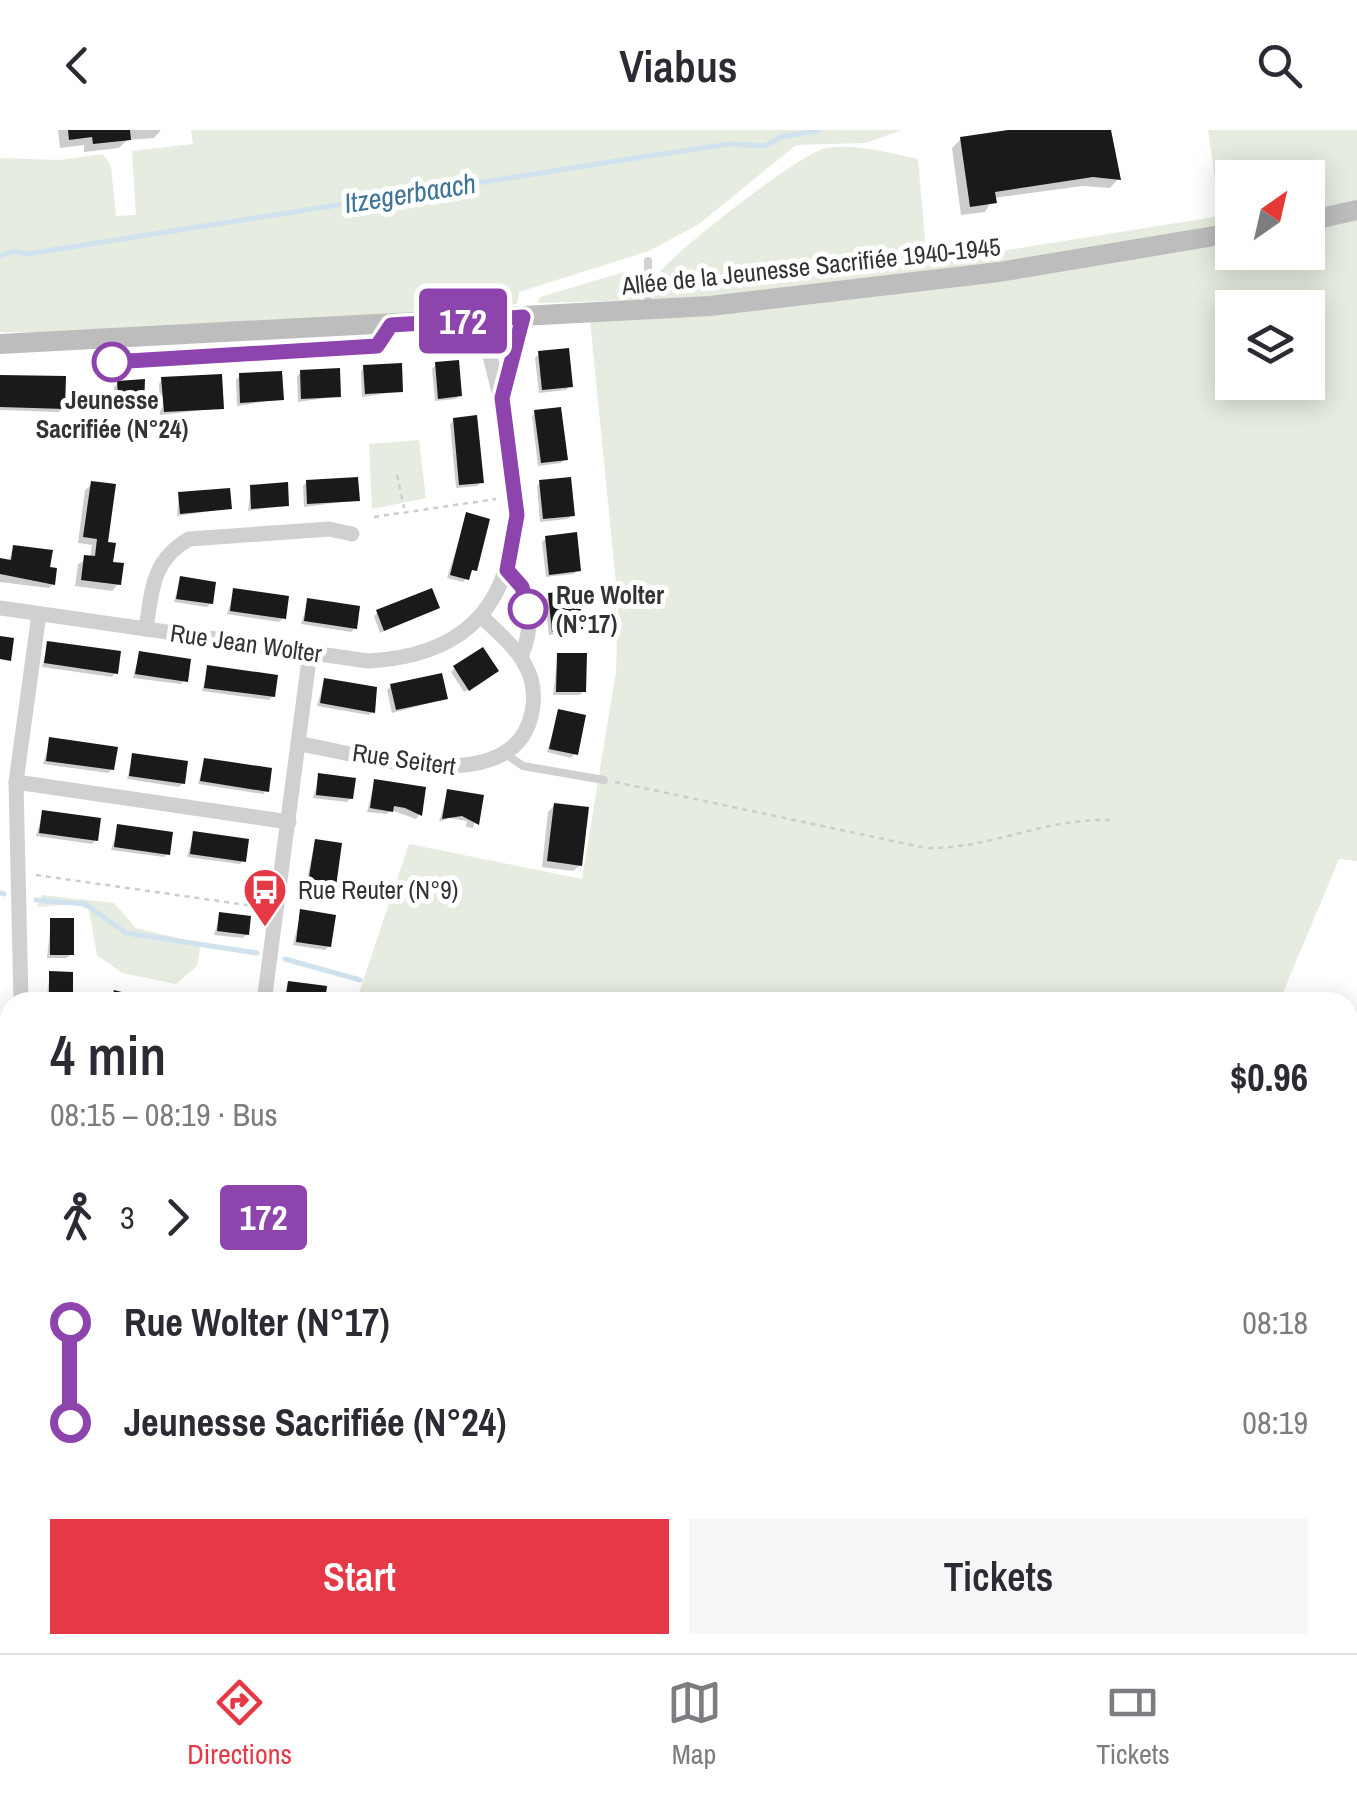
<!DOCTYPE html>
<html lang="en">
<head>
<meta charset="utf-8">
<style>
	body { margin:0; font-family:"Archivo Narrow",sans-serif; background:#f7f7f7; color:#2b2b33; height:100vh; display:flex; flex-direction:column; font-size:38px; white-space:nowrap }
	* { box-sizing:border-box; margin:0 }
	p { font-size:32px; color:#7c7c81 }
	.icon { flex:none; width:55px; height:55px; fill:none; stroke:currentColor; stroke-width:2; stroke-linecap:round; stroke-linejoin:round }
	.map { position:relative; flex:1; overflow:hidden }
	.sheet { position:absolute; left:0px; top:862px; width:1358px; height:662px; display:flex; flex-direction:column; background:#fff; border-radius:30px 30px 0 0; box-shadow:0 5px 25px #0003 }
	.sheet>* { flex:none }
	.badge { padding:0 20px; border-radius:8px; font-size:35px; line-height:65px }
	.needle { width:65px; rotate:34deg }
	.fabs { position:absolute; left:1215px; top:30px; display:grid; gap:20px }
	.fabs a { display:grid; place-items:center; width:110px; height:110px; border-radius:0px; background:#fff; box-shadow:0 5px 25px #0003; font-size:50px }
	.map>.badge { position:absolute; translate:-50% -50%; box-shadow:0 0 0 5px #fff }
	.legs { display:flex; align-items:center; gap:15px; height:110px; padding:0 50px; font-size:32px }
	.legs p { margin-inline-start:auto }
	.overview { display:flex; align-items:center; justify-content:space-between; height:170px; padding:0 50px }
	h1 { font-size:55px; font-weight:600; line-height:75px }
	.button { display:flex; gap:20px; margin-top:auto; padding:20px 50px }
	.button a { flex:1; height:115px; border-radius:0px; background:#e63946; color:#fff; font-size:40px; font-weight:600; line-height:115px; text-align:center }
	.button a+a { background:#f7f7f7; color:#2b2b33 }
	ul { padding:0 50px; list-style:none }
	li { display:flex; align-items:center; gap:35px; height:100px; font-size:38px }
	li i { display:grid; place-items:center; width:15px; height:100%; margin:0 12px; background:currentColor }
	li i::after { content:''; width:25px; height:25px; margin:-12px; border:8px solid; border-radius:50%; background:#fff }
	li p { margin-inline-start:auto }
	li:first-child i { background:linear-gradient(#0000 50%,currentColor 0) }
	li:last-child i { background:linear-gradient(currentColor 50%,#0000 0) }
	header { display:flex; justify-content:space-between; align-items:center; height:130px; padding:0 50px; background:#fff; font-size:45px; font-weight:600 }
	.tabs { display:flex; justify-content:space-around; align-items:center; height:140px; border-top:2px solid #e1e1e2; background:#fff; font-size:28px; color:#7c7c81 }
	.tabs a { display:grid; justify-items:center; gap:5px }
	.tabs .active { color:#e63946 }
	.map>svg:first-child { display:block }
	.green { fill:#e6ecdf; fill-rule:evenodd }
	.shadow { fill:#0003 }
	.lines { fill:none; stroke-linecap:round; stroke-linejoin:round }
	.stream { stroke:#cfe2ee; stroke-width:5 }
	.building { fill:#1a1a1a }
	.path { stroke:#cdcdcd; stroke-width:2.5; stroke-dasharray:5 5; stroke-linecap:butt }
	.lane { stroke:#d0d0d0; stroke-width:8 }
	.street { stroke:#d0d0d0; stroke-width:15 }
	.secondary { stroke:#bdbdbd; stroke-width:20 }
	.line-1-casing { stroke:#fff; stroke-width:22 }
	.line-1 { stroke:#8e44ad; stroke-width:15 }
	.stop-1-dot { fill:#fff; stroke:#8e44ad; stroke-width:5 }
	.labels { text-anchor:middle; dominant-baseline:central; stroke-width:10; stroke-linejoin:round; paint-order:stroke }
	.street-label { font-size:25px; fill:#333; stroke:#fff }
	.stop-label { font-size:25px; font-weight:bold; fill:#333; stroke:#fff }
	.poi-label { font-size:25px; fill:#333; stroke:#fff; text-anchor:start }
	.water-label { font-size:28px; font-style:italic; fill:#3f7597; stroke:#fff }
</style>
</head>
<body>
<header><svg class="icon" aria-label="back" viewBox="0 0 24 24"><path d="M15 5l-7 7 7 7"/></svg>Viabus<svg class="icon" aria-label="search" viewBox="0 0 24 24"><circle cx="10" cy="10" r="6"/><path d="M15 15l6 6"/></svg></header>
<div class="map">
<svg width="1357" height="1523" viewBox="0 0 1357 1523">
	<rect width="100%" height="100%" fill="#fff"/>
	<!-- green -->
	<g class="green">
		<polygon points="191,0 902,0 866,13 796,15 699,94 649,121 519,162 517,174 115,203 0,202 0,28 59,30 103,24 111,37 116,86 136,85 132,21 193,14"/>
		<path d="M1208 0H1357V731L1339 729 1279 872H356L409 714 582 749 616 542 618 473 590 190 653 187C654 175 650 158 654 149 668 126 800 23 826 18 856 13 889 23 918 29L927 133 1220 86ZM1232 48H1308V122H1232ZM1232 178H1308V252H1232Z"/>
		<polygon points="624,142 640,149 640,170 538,173 540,167"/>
		<polygon points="419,310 426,368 372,379 369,314"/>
		<polygon points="42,765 114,773 136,798 195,812 200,818 197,836 176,854 122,843 97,825 89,780 76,774 37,777"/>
		<polygon points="1348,1060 1357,1065 1357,1474 1348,1465"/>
		<polygon points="1348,1478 1357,1487 1357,1523 1128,1523 1132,1515 1348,1515"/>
		<polygon points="130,1515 990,1515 985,1523 126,1523"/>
	</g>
	<!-- shadow -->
	<g class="shadow">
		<polygon points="58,0 161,0 154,8 127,10 119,18 84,22 84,15 60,18"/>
		<polygon points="1026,0 1109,0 1118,49 1110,58 1082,56 993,68 985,82 961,85 952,18 961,9"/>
		<polygon points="539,224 570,256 566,260 539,263 535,228"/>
		<polygon points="436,235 460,265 456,269 435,271 432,239"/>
		<polygon points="364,237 401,261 362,267 361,241"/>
		<polygon points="301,242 339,266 298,272 297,246"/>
		<polygon points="240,246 281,269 237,276 236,250"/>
		<polygon points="0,248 63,278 59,282 0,280"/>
		<polygon points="162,250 221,278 160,285 159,254"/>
		<polygon points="118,254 142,277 137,281 116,283 114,257"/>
		<polygon points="536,282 565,329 561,333 538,336 532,286"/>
		<polygon points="454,290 481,352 477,356 456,358 450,294"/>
		<polygon points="307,352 357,370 304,377 303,356"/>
		<polygon points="541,352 572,385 568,389 540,392 537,356"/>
		<polygon points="92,354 118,454 112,461 75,456 78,434 90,428 92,415 78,413 85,360"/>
		<polygon points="251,357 286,375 248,381"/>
		<polygon points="179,364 230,378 177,386"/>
		<polygon points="467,385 467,448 463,452 447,448"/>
		<polygon points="546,408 578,440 574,444 546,447 542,412"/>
		<polygon points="14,418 53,454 49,458 0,452 0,431 8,432"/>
		<polygon points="180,449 211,473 207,477 174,472"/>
		<polygon points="234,461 283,488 279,492 227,484"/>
		<polygon points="549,466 581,498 577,502 549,505 545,470"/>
		<polygon points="308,471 355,498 351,502 301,494"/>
		<polygon points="437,477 380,503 374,486 377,483"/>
		<polygon points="48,513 115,543 112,547 42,537"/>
		<polygon points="139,524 185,550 181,554 133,548"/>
		<polygon points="558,525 584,561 580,565 553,565"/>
		<polygon points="208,538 273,566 269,570 202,561"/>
		<polygon points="455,538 492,545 464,562 451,542"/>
		<polygon points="324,551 373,582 369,585 317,576"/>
		<polygon points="391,556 445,569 392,583 387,560"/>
		<polygon points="559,581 575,624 571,628 547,622"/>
		<polygon points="50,610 112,639 108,643 43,634"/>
		<polygon points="133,626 183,653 179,657 127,649"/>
		<polygon points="204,631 267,660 263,664 198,654"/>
		<polygon points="319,646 351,668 347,672 313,668"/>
		<polygon points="375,651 423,659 419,685 416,689 391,680 387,684 367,682"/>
		<polygon points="448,661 481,667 473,698 466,697 467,691 449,688 439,692"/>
		<polygon points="555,675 580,735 573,741 542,737 548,682"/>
		<polygon points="43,682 96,710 92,714 36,706"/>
		<polygon points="118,697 167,724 164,727 111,720"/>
		<polygon points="194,703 244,730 240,734 187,727"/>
		<polygon points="315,711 332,763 328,767 304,763"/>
		<polygon points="301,782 329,816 325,820 293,815"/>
		<polygon points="220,785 247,804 243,808 214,805"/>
		<polygon points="51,790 71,824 67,828 47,828"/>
		<polygon points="50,844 71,844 71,872 46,872"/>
		<polygon points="288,853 324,858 322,872 283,872"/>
		<polygon points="4,1071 10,1073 10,1125 0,1144 0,1075"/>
		<polygon points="0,1334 6,1335 0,1361"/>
		<polygon points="1003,1515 1097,1515 1092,1523 1016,1523"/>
	</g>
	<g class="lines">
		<!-- stream -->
		<g class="stream">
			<polyline points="0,126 13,121 27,124 642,27 730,14 765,16 781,7 819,0"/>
			<polyline points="0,763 4,764"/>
			<polyline points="36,770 85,774 126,803 257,823"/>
			<polyline points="285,829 360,850"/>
			<polyline points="0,1037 10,1043"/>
		</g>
	</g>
	<!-- building -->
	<g class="building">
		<polygon points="68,0 130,0 131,10 93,14 92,7 69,10"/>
		<polygon points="1008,0 1111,0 1121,50 1093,47 995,62 997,73 970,77 960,7"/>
		<polygon points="569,218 573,257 542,260 538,221"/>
		<polygon points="459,230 462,266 438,269 435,232"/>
		<polygon points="402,233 403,262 365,264 363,235"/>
		<polygon points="340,238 341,267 301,269 300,240"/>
		<polygon points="282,241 284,270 240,273 239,243"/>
		<polygon points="222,244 224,279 164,282 161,247"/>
		<polygon points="0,245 66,246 65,279 0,277"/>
		<polygon points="145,249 144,278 119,280 117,251"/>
		<polygon points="561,277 568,330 541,333 534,280"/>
		<polygon points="477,285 484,353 459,355 453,288"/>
		<polygon points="358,347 360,371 307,374 306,350"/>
		<polygon points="571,347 575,386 543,389 539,350"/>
		<polygon points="91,351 116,354 108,412 116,413 113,432 124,433 121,455 81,450 84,425 95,426 97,409 83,407"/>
		<polygon points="288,352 289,376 251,379 250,355"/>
		<polygon points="230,358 232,379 180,384 178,362"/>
		<polygon points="466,382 490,389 477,441 472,440 469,450 450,445"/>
		<polygon points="577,402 581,441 549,445 545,406"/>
		<polygon points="13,415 53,420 50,437 57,438 55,455 0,444 0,428 11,430"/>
		<polygon points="180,446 216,452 213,474 176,469"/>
		<polygon points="233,458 289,466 286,489 230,481"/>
		<polygon points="432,458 440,478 384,501 376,480"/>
		<polygon points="579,460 583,499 552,502 548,463"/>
		<polygon points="307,468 360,476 357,499 304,491"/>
		<polygon points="0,506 14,508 11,531 0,529"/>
		<polygon points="47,511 121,521 118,544 44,533"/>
		<polygon points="483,517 499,541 469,561 453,536"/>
		<polygon points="139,521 191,529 188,552 135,544"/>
		<polygon points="557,523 587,523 586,562 556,562"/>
		<polygon points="207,535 278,545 275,567 204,558"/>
		<polygon points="442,543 448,569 396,580 390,554"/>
		<polygon points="324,548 377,557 375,583 320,573"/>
		<polygon points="558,579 586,585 578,625 549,619"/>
		<polygon points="49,607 118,617 114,640 46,631"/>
		<polygon points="132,623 188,631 185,654 129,646"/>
		<polygon points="204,628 272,638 269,662 200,651"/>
		<polygon points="318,643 356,648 353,669 316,665"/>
		<polygon points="374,649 426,657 422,686 405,678 394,676 393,682 370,678"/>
		<polygon points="447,659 484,665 479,695 462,686 442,689"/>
		<polygon points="554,673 589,677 582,736 547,731"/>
		<polygon points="42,680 101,688 98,711 39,703"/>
		<polygon points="117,694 173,702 170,725 114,717"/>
		<polygon points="193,701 249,709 246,732 190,724"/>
		<polygon points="315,709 342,713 335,764 307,760"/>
		<polygon points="300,779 336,785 331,817 296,812"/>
		<polygon points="219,782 251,786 249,805 217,801"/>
		<rect x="50" y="788" width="24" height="37"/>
		<polygon points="49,841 73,842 73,872 49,872"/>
		<polygon points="288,851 327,856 325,872 285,872"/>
		<polygon points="114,860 156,871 156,872 111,872"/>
		<polygon points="4,1068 10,1071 10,1131 4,1143 0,1141"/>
		<polygon points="0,1204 10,1208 10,1246 0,1242"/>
		<polygon points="1026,1515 1100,1515 1095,1523 1040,1523"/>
	</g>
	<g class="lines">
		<!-- path -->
		<g class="path">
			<polyline points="397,345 404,378"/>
			<polyline points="374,387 496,369"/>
			<path d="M615 652 926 718C992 719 1043 688 1110 690"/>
			<polyline points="36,745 261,777"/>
			<polyline points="0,986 10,954"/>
			<polyline points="0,999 10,1004"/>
		</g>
		<!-- lane -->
		<g class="lane">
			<polyline points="648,131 648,176"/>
			<polyline points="101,212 112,232 377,216 390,198"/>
			<polyline points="507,625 523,636 604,650"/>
		</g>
		<!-- street -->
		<g class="street">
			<polyline points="503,264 523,187"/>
			<path d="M507 440C529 465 535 493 522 524"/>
			<path d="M0 478 368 531C567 521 517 319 480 190"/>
			<path d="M146 499C152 460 152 430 189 409L329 399 352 404"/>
			<path d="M300 614C362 624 515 673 532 582 541 537 510 514 481 486"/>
			<polyline points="16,652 289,692"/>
			<polyline points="21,872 16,652 39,484"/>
			<polyline points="264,872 310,522"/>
			<polyline points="0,1178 10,1182"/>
			<polyline points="0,1307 10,1310"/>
			<polyline points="1348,1471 1357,1481"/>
			<polyline points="0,1486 10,1490"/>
			<polyline points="71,1515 88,1523"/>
		</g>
		<!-- secondary -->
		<g class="secondary">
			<polyline points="1308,91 1357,80"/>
			<polyline points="0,214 710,176 999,142 1232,103"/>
		</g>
	</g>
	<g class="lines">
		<defs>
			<polyline id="line-1" points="112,232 377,216 391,195 523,187 502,268 517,385 507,440 522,457 528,479"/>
		</defs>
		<!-- line-1 casing -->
		<use href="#line-1" class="line-1-casing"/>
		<!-- line-1 -->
		<use href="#line-1" class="line-1"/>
	</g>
	<!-- icons -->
	<defs>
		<symbol id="bus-pin" viewBox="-11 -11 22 30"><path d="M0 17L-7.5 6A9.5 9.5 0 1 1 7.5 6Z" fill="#e63946" stroke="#fff"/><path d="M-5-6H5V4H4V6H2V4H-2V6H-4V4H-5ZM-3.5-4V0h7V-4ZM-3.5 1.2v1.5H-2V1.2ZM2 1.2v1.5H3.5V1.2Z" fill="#fff"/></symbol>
	</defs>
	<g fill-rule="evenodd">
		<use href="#bus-pin" x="240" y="735" width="50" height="68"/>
	</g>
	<!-- markers -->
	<g class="stop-1-dot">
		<circle cx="112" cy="232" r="18"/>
		<circle cx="528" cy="479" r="18"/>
	</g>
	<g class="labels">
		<!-- street labels -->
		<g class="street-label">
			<text transform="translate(811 136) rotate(-6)">Allée de la Jeunesse Sacrifiée 1940-1945</text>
			<text transform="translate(246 513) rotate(8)">Rue Jean Wolter</text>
			<text transform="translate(404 629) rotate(8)">Rue Seitert</text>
		</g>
		<!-- stop labels -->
		<g class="stop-label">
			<text x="112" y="270">Jeunesse<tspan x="112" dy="29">Sacrifiée (N°24)</tspan></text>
			<text x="556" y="465" text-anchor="start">Rue Wolter<tspan x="556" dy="29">(N°17)</tspan></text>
		</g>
		<!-- poi labels -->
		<g class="poi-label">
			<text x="298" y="760">Rue Reuter (N°9)</text>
		</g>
		<!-- water labels -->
		<g class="water-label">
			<text transform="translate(410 63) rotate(-9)">Itzegerbaach</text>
		</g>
	</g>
</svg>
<div class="fabs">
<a><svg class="needle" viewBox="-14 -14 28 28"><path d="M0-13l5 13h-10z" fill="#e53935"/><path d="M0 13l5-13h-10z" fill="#7c7c81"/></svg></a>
<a><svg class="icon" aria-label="layers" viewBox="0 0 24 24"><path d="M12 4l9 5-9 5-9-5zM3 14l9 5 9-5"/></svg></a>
</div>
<b class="badge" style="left:463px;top:191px;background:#8e44ad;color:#fff">172</b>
<section class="sheet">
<div class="overview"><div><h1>4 min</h1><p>08:15 – 08:19 · Bus</p></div><b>$0.96</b></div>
<div class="legs"><svg class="icon" aria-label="walk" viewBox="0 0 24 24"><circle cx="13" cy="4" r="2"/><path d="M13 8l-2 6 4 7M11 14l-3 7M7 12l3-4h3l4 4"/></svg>3<svg class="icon" aria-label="forward" viewBox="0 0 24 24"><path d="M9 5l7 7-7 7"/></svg><b class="badge" style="background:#8e44ad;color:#fff">172</b></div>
<ul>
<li><i style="color:#8e44ad"></i><b>Rue Wolter (N°17)</b><p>08:18</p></li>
<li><i style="color:#8e44ad"></i><b>Jeunesse Sacrifiée (N°24)</b><p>08:19</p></li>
</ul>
<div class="button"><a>Start</a><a>Tickets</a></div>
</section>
</div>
<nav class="tabs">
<a class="active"><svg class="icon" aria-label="directions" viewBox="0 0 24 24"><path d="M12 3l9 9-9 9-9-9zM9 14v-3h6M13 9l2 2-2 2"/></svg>Directions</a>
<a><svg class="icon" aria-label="map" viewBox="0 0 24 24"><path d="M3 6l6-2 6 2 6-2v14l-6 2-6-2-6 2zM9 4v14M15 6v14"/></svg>Map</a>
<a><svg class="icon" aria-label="tickets" viewBox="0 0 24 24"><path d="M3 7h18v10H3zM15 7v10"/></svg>Tickets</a>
</nav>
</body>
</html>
